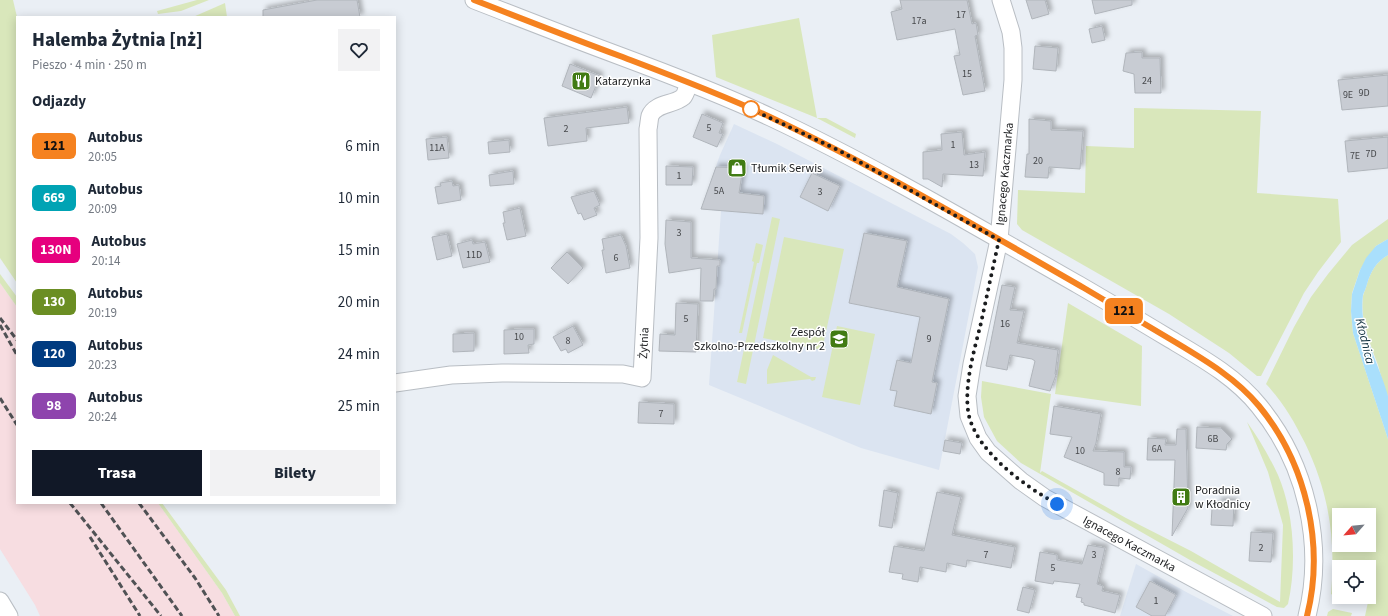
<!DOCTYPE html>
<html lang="pl">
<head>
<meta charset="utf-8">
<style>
	body { margin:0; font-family:"Source Sans 3",sans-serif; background:#f2f2f3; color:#1f2937; height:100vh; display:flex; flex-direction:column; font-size:15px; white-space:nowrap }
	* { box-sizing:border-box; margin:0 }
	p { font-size:13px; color:#747a83 }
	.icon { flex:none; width:22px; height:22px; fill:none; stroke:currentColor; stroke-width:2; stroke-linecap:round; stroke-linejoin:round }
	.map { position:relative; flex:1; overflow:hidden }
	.details { position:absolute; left:16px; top:16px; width:380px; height:488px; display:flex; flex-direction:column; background:#fff; border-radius:0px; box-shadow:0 2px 10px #0003 }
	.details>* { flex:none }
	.badge { padding:0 8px; border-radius:6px; font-size:14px; line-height:26px }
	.needle { width:26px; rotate:243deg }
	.buttons { position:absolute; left:1332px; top:508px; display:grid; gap:8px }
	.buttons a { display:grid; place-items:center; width:44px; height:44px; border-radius:0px; background:#fff; box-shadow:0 2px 10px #0003; font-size:20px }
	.you { position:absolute; width:20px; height:20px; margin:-10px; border:3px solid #fff; border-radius:50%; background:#1a73e8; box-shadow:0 0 0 6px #1a73e833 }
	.map>.badge { position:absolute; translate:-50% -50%; box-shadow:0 0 0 2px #fff }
	h2 { padding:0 16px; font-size:15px; line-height:36px }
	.round { display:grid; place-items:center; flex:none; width:42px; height:42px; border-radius:0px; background:#f2f2f3 }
	.head { display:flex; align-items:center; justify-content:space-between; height:68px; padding:0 16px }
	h1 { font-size:19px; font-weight:800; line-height:30px }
	.cta { display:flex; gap:8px; margin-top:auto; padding:8px 16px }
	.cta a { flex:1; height:46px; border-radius:0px; background:#111827; color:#fff; font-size:16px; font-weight:800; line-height:46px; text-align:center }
	.cta a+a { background:#f2f2f3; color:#1f2937 }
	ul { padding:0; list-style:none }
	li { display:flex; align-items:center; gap:12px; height:52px; padding:0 16px }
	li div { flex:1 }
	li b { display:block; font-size:15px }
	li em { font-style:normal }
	li .badge { min-width:44px; font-weight:700; text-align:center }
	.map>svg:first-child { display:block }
	.built { fill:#dbe4f1 }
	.industrial { fill:#f7dde1 }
	.green { fill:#d9e7bb; fill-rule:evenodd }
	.water { fill:#a9dffc }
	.building { fill:#c8ccd3; stroke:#b0b5bb; filter:url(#shadow) }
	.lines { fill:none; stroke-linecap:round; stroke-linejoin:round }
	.minor-casing { stroke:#b9bec4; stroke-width:19 }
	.minor { stroke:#fff; stroke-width:17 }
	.rail { stroke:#505255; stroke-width:3; stroke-dasharray:6 3; stroke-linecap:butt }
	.line-casing { stroke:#fff; stroke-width:9 }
	.line { stroke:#f58220; stroke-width:6 }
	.walk { stroke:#1a1c1e; stroke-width:4; stroke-dasharray:0 7.2 }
	.stop-dot { fill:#fff; stroke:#f58220; stroke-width:2 }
	.labels { text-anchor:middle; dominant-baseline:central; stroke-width:3; stroke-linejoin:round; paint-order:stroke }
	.number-label { font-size:10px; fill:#46484b }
	.poi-label { font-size:12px; fill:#1a1c1e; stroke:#fff; text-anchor:start }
	.street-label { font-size:12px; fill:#1a1c1e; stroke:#fff }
	.water-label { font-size:13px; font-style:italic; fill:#163645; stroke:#fff }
</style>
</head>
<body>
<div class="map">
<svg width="1388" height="616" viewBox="0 0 1388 616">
	<defs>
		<filter id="shadow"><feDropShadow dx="3.5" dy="-3.5" stdDeviation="2" flood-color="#0004"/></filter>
	</defs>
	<rect width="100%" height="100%" fill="#eaeff5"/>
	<!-- built -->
	<g class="built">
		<polygon points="734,124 777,144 951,234 963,243 975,254 978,267 939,470 861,448 709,385 721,211 701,209 720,155"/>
		<polygon points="1136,564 1188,593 1233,616 1120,616"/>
	</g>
	<!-- industrial -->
	<polygon class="industrial" points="0,283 17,307 17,503 158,503 222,593 235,616 40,616 35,605 0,549"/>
	<!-- green -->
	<g class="green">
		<polygon points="0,0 13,0 17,17 17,283 0,258"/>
		<polygon points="197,0 209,0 181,11 158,14 157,11"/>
		<polygon points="225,3 227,17 193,17"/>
		<polygon points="799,18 817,118 826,118 856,134 855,138 817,118 716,77 712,35"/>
		<polygon points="1134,108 1261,111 1257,193 1338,199 1341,242 1318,272 1304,293 1261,376 1257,376 1229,353 1169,314 1022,230 1017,224 1018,190 1085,193 1086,146 1134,148"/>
		<polygon points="772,217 780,219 746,384 737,382"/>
		<path d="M1388 219V239L1376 246 1360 270 1352 293 1351 311 1353 333 1388 439V616H1365L1368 602 1355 599 1354 604 1339 599 1331 594C1336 539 1329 493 1305 443 1294 421 1283 402 1266 384L1294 327 1311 297 1328 274 1352 245ZM1339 515H1369V545H1339ZM1339 567H1369V597H1339Z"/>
		<polygon points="784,237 844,249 822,350 763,338"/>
		<polygon points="756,243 763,245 759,263 757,263 742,333 739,333 754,262 752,261"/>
		<path d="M1388 255V397C1384 387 1381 376 1378 365 1370 342 1360 321 1363 296 1364 292 1366 288 1367 284 1371 271 1376 262 1388 255Z"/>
		<polygon points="0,274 17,297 17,307 0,283"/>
		<polygon points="1068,303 1142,346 1141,406 1055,394"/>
		<polygon points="837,326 875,334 860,405 822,397"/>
		<polygon points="773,355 811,377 816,377 815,380 812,381 810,379 767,384 767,370"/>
		<path d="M982 381 1051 394 1040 473 1042 471 1126 518 1191 551 1280 602 1283 525 1268 472 1247 422C1259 439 1269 456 1278 475 1294 512 1297 564 1288 604L1284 608 1277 607 1190 560 1021 463 997 441 984 417 981 397Z"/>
		<polygon points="158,503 162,503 226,590 240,616 235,616 222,593"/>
		<polygon points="1333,609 1352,613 1351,616 1327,616 1328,612"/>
	</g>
	<!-- water -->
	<path class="water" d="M1388 239V255C1376 262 1371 271 1367 284 1366 288 1364 292 1363 295 1358 331 1379 363 1388 396 1388 407 1388 427 1388 439L1353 333 1351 311 1352 294 1360 270 1366 258 1376 246Z"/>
	<!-- building -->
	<g class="building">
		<polygon points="317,0 357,0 360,17 263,17 263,10"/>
		<polygon points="900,0 967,0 972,24 976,23 978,35 975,36 985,91 963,95 954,56 960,55 955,29 897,40 891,12 902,9"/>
		<polygon points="1026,0 1045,0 1049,14 1032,19"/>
		<polygon points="1092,0 1132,0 1132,5 1095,14"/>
		<polygon points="1102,26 1105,40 1092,43 1089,29"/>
		<polygon points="1035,46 1058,48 1056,71 1033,69"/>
		<polygon points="1142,52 1142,58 1160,58 1161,93 1135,93 1134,74 1123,71 1126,53"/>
		<polygon points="570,64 600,76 591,98 562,86"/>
		<polygon points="1388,75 1388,106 1342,110 1338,80"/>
		<polygon points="627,107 629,123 586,128 587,141 548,146 544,118"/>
		<polygon points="702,114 723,123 719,133 723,134 717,147 693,137"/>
		<polygon points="1029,119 1051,121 1051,130 1083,131 1080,169 1049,167 1048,178 1025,177 1027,154 1029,154"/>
		<polygon points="962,132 964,155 985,152 983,176 943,174 942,187 928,179 923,179 923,152 942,150 941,134"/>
		<polygon points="447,137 449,158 428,160 426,139"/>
		<polygon points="1388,137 1388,168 1348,172 1345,141"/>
		<polygon points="509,140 510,152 489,154 488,142"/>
		<polygon points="666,166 693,167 692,185 666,185"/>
		<polygon points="716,167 743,168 739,193 764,196 763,214 701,209"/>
		<polygon points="513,171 514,184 490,186 489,175"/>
		<polygon points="812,173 840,186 828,211 800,197"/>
		<polygon points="452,181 453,186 459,185 461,200 438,204 435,187 441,186 440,183"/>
		<polygon points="594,191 600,205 594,208 597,215 584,220 581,213 578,214 571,197"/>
		<polygon points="520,208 526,236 507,240 503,223 505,223 503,212"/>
		<polygon points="666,220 691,222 691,258 720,260 720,266 717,266 716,289 714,289 713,301 700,301 701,268 669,273 665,244"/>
		<polygon points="864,233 907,241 897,287 949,299 932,382 937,383 931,414 894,406 897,391 890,390 897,360 911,363 920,317 849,303"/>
		<polygon points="447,234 452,256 437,260 432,237"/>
		<polygon points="621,235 626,246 630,268 606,273 602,250 604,250 602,239"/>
		<polygon points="472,240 473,244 485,242 490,262 463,268 457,244"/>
		<polygon points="567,252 583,268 568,284 551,268"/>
		<polygon points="1002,285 1015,287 1010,310 1024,311 1017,343 1058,350 1055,374 1056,375 1050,391 1029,386 1035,361 1032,359 1010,355 1007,370 986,366"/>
		<polygon points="676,303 698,304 696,352 659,351 660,334 675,335"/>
		<polygon points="573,326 583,345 568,353 566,349 561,351 553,337"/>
		<polygon points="523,329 534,329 534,344 528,345 529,353 504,354 504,330"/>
		<polygon points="474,333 474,351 453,352 453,334"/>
		<polygon points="639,402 674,404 674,424 638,423"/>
		<polygon points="1054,406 1101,414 1096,443 1093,451 1124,452 1124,467 1131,467 1130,479 1119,478 1119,486 1104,485 1104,473 1064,457 1072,437 1050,434"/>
		<polygon points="1197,427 1221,428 1232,439 1227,444 1226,450 1196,448"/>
		<polygon points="1177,429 1186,429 1188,508 1172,536 1175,460 1147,460 1148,438 1166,439 1165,445 1176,445"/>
		<polygon points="945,440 962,443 960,454 943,451"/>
		<polygon points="884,490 898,493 892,528 879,526"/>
		<polygon points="937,492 961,497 952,535 1015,547 1011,568 967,560 966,567 947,563 946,572 920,567 918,582 902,579 903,574 889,572 894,546 924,551"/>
		<polygon points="1218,501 1234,502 1233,526 1211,525 1212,508 1218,508"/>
		<polygon points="1251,532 1273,533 1271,562 1249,561"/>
		<polygon points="1088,545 1105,548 1097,584 1103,586 1102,591 1120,595 1115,613 1084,605 1084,603 1081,602 1082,598 1076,597 1080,584 1054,581 1053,584 1035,581 1040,552 1057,555 1057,560 1082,564"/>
		<polygon points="1150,581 1176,595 1165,616 1152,616 1136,607"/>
		<polygon points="1023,587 1035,590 1029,613 1017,610"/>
	</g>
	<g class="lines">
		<defs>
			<g id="minor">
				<path d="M474 0C523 19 571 38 620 56 671 75 721 94 770 117 876 167 977 227 1079 285 1110 303 1140 321 1170 339 1202 358 1236 377 1259 406 1306 463 1325 544 1307 616"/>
				<path id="s1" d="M1001 0 1011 32 1013 48V80L999 240 972 364 967 396 969 416 978 438 988 452 1021 481 1045 498 1263 616"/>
				<path id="s2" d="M395 383 451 375 502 373 623 374 642 378 649 238 648 129C649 125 649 120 650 116 655 103 674 105 683 97 686 94 687 87 689 83"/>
				<polyline points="0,601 9,616"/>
			</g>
		</defs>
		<!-- minor casing -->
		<use href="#minor" class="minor-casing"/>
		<!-- minor -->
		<use href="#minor" class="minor"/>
		<!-- rail -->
		<g class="rail">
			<polyline points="0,318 17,340"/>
			<polyline points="0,325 17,355"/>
			<polyline points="0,398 17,425"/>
			<polyline points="70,503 161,616"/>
			<polyline points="101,503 182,616"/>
			<polyline points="139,503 195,578 219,616"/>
			<polyline points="90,537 140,616"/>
		</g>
	</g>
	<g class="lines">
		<defs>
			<path id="line" d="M474 0C523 19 571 38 620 56 670 75 721 94 770 117 878 168 981 229 1084 288 1114 306 1145 324 1175 342 1205 360 1237 379 1259 406 1306 463 1325 544 1307 616"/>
		</defs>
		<!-- line casing -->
		<use href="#line" class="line-casing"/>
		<!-- line -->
		<use href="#line" class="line"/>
		<!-- walk -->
		<path class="walk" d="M751 109 840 151 999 240C993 267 987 295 981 323 974 351 963 388 969 416 978 453 1026 487 1057 504"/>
	</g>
	<!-- icons -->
	<defs>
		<symbol id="restaurant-square" viewBox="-11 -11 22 22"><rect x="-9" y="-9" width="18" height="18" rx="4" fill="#417b13" stroke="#fff"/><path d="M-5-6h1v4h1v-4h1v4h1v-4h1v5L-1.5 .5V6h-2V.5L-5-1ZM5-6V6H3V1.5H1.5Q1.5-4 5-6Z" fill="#fff"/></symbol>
		<symbol id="shop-square" viewBox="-11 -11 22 22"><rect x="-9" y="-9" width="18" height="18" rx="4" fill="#417b13" stroke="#fff"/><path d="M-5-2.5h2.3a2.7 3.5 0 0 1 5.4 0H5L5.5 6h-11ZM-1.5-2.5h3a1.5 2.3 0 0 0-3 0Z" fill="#fff"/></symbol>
		<symbol id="school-square" viewBox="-11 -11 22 22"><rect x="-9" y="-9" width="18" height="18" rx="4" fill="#417b13" stroke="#fff"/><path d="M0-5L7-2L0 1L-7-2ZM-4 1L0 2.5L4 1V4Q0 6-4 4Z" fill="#fff"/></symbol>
		<symbol id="building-square" viewBox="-11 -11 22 22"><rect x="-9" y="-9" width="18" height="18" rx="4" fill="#417b13" stroke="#fff"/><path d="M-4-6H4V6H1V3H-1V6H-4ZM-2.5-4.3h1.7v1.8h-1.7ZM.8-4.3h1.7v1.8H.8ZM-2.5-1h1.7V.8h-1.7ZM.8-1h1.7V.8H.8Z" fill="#fff"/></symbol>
	</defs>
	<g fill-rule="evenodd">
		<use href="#restaurant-square" x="570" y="70" width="22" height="22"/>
		<use href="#shop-square" x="726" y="157" width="22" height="22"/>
		<use href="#school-square" x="828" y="328" width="22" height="22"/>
		<use href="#building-square" x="1170" y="486" width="22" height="22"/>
	</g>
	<!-- markers -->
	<circle class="stop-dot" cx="751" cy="109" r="8"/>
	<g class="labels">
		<!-- number labels -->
		<g class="number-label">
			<text x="961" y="15">17</text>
			<text x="919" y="21">17a</text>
			<text x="967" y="74">15</text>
			<text x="1147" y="81">24</text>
			<text x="1364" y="93">9D</text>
			<text x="1348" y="95">9E</text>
			<text x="709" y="128">5</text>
			<text x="566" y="129">2</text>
			<text x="953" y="145">1</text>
			<text x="437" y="148">11A</text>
			<text x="1371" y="154">7D</text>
			<text x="1355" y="156">7E</text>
			<text x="1038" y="161">20</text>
			<text x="974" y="165">13</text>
			<text x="679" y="176">1</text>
			<text x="719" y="191">5A</text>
			<text x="820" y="192">3</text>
			<text x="679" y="233">3</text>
			<text x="474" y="255">11D</text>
			<text x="616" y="258">6</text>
			<text x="686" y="319">5</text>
			<text x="1005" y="324">16</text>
			<text x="519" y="337">10</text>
			<text x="929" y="339">9</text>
			<text x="568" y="341">8</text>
			<text x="661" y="414">7</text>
			<text x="1213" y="439">6B</text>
			<text x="1157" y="449">6A</text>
			<text x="1080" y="451">10</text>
			<text x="1118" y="472">8</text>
			<text x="1261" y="548">2</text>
			<text x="986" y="555">7</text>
			<text x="1094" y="555">3</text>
			<text x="1053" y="568">5</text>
			<text x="1156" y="601">1</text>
		</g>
		<!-- poi labels -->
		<g class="poi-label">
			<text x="595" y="81">Katarzynka</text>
			<text x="751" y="168">Tłumik Serwis</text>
			<text x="825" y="332" text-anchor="end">Zespół<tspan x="825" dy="14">Szkolno-Przedszkolny nr 2</tspan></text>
			<text x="1195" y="490">Poradnia<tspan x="1195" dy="14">w Kłodnicy</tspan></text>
		</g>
		<!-- street labels -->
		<g class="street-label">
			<text transform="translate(1005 174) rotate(-85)">Ignacego Kaczmarka</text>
			<text stroke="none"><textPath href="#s2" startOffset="283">Żytnia</textPath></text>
			<text stroke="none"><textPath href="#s1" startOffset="632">Ignacego Kaczmarka</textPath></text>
		</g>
		<!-- water labels -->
		<g class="water-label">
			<text transform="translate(1365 341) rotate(76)">Kłodnica</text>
		</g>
	</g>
</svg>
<div class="buttons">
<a><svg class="needle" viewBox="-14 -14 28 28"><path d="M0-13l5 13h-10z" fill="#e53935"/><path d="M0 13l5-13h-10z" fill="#747a83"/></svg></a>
<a><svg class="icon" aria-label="locate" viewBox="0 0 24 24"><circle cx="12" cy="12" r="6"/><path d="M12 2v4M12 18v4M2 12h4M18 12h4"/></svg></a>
</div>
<div class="you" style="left:1057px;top:504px"></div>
<b class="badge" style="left:1124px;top:311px;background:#f58220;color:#111">121</b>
<section class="details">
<div class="head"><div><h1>Halemba Żytnia [nż]</h1><p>Pieszo · 4 min · 250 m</p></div><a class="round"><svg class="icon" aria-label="heart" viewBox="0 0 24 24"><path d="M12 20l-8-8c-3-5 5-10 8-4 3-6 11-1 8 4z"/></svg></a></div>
<h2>Odjazdy</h2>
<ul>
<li><span class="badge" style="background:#f58220;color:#111">121</span><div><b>Autobus</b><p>20:05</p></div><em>6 min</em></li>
<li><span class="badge" style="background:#00a3b4;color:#fff">669</span><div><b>Autobus</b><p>20:09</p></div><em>10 min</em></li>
<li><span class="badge" style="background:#e6007e;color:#fff">130N</span><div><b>Autobus</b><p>20:14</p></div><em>15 min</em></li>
<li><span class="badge" style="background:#6b8e23;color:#fff">130</span><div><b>Autobus</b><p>20:19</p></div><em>20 min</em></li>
<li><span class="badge" style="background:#003b80;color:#fff">120</span><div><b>Autobus</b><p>20:23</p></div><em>24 min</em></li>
<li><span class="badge" style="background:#8e44ad;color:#fff">98</span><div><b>Autobus</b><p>20:24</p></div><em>25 min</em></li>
</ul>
<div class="cta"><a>Trasa</a><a>Bilety</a></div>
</section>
</div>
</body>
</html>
